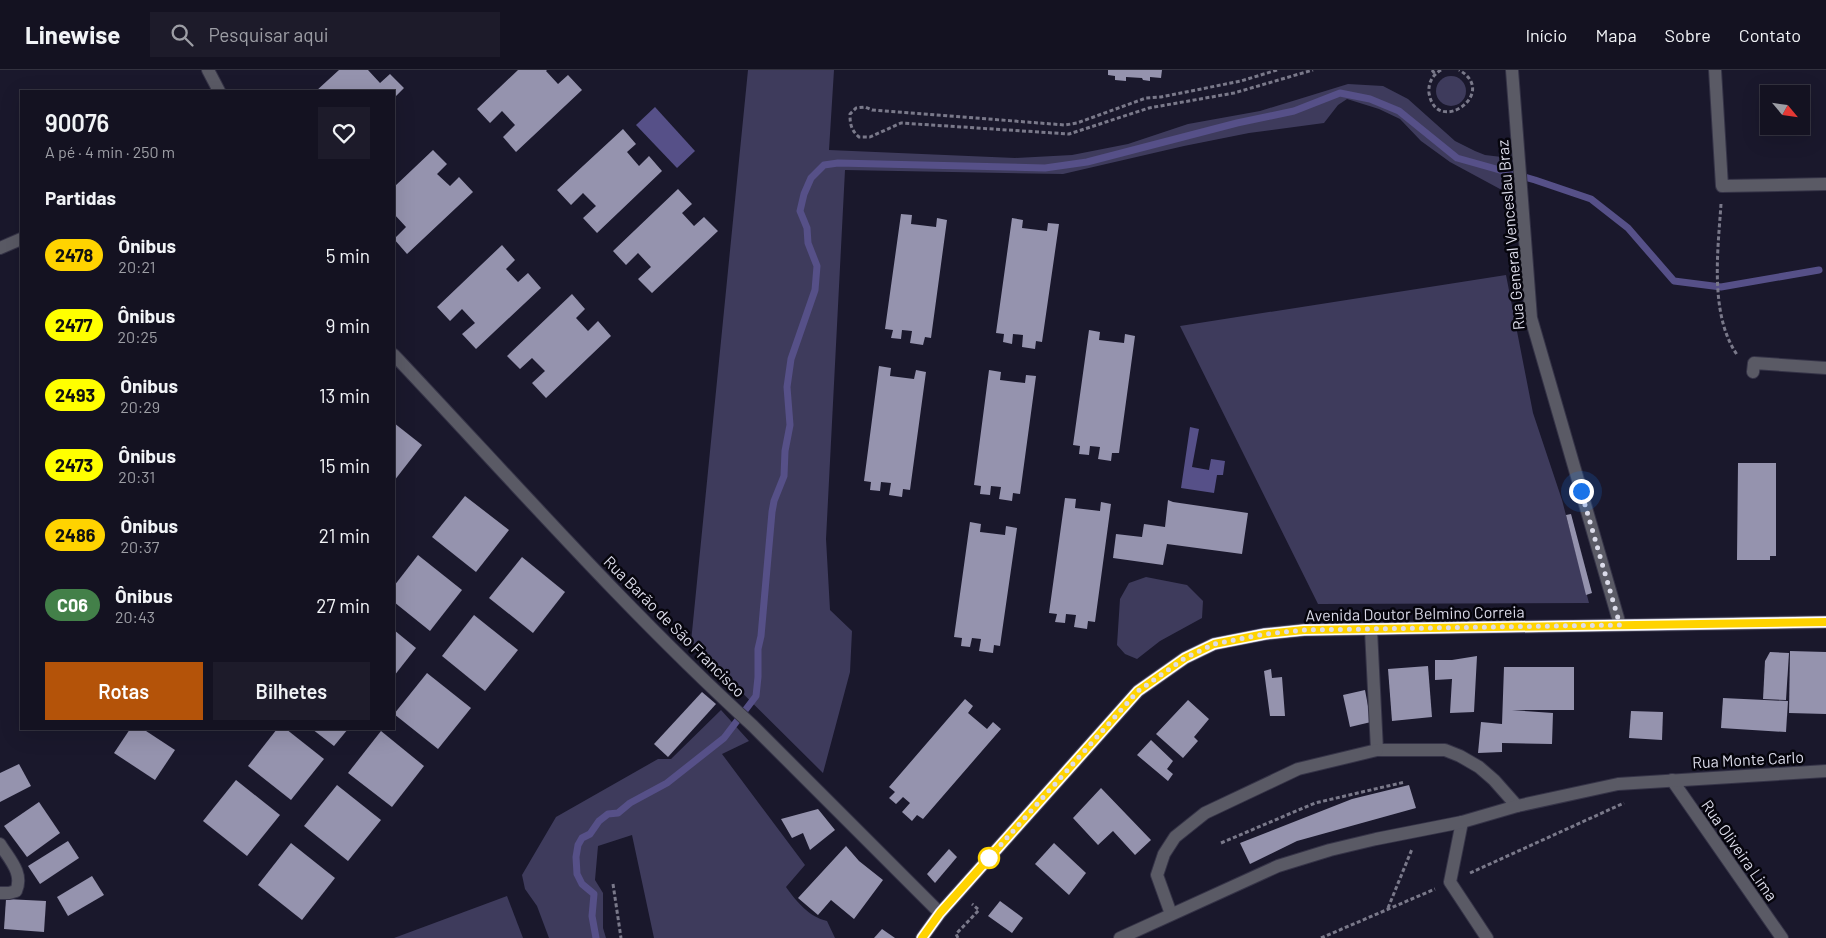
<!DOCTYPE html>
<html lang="pt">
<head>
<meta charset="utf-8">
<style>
	body { margin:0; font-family:Barlow,sans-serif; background:#1d1b2a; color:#f1f3f6; height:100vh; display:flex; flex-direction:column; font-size:19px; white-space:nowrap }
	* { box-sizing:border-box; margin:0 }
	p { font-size:16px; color:#9d9ea5 }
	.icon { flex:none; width:28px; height:28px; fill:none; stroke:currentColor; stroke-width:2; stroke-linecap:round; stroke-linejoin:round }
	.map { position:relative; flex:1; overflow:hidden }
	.side { position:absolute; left:20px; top:20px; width:375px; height:640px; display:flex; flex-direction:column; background:#141221; border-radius:0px; box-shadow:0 5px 20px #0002,0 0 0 1px #33323f }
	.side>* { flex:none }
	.badge { padding:0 10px; border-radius:16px; font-size:18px; line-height:32px }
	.needle { width:32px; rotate:119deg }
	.fabs { position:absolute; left:1760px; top:15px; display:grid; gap:10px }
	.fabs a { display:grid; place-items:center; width:50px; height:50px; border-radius:0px; background:#141221; box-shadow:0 5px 20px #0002,0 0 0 1px #33323f; font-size:25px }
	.you { position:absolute; width:25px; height:25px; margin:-12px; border:4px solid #fff; border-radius:50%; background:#1a73e8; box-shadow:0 0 0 8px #1a73e833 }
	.map>.badge { position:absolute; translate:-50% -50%; box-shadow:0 0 0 2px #fff }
	h2 { padding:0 25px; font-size:19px; line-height:45px }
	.round { display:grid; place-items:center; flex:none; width:52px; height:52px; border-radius:0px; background:#1d1b2a }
	.summary { display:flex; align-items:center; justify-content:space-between; height:85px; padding:0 25px }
	h1 { font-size:24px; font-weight:600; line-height:38px }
	.cta { display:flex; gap:10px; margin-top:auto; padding:10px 25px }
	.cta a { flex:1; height:58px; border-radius:0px; background:#b45309; color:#fff; font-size:20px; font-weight:600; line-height:58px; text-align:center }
	.cta a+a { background:#1d1b2a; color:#f1f3f6 }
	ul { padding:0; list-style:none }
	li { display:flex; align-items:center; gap:15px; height:70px; padding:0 25px }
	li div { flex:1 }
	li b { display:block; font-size:19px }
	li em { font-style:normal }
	li .badge { min-width:55px; font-weight:700; text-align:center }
	header { display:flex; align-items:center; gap:30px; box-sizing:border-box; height:70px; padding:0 25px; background:#141221; border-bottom:1px solid #33323f }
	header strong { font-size:24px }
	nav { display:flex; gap:28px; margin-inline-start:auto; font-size:18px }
	.search { width:350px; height:45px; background:#1d1b2a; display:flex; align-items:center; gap:12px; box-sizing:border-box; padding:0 18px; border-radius:0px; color:#9d9ea5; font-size:19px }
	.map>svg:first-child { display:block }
	.green { fill:#3e3b5c }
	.water { fill:#565088 }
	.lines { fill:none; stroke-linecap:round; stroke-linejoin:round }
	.stream { stroke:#565088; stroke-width:7 }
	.building { fill:#9593ae }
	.minor-casing { stroke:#353347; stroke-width:14 }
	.major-casing { stroke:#353347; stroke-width:14 }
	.path { stroke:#7a798a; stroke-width:3; stroke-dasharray:4 2.5; stroke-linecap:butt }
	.minor { stroke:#5a5a65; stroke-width:12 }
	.major { stroke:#9a99b0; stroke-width:12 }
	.line-casing { stroke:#fff; stroke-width:11 }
	.line { stroke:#ffd300; stroke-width:8 }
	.walk { stroke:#dcdcea; stroke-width:5; stroke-dasharray:0 9 }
	.stop-dot { fill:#fff; stroke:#ffd300; stroke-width:2.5 }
	.labels { text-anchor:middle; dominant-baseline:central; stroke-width:5; stroke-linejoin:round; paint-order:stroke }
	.street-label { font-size:16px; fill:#dcdcea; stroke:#06050d }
</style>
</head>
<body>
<header>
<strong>Linewise</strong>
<div class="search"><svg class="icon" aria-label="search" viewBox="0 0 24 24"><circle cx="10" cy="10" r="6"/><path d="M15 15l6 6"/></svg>Pesquisar aqui</div>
<nav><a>Início</a><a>Mapa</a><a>Sobre</a><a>Contato</a></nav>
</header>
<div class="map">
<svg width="1826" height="868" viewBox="0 0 1826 868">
	<rect width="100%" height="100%" fill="#1a182c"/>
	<!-- green -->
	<g class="green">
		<polygon points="748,0 834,0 829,80 1015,88 1072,85 1128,74 1188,54 1260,41 1348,14 1383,16 1408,29 1455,71 1475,81 1485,85 1510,88 1513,116 1500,119 1450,92 1421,71 1400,49 1379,39 1347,29 1338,35 1324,53 1249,63 1184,76 1063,104 845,100 826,469 830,540 852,561 850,602 823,703 691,572"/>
		<circle cx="1451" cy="21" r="15"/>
		<polygon points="1506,205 1533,343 1562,430 1589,533 1318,534 1180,256"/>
		<polygon points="1146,507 1187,515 1203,531 1202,548 1160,571 1137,589 1125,584 1117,575 1120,529 1129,513"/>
		<path d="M721 640 749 671 722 684 805 795 786 817C796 831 809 847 827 851L835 868H654L632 765 598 776 595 810 603 823V858L606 868H549L537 836 525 819 522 805 556 747 658 689H671Z"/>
		<polygon points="507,826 523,868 394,868"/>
	</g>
	<!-- water -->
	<g class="water">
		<polygon points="655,37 695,81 677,98 636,55"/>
		<polygon points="1190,357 1199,359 1192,397 1209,400 1211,389 1225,391 1223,405 1217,405 1214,423 1181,418"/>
	</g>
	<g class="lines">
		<!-- stream -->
		<polyline class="stream" points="596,868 592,846 594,824 582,814 577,804 576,787 578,775 582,768 590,764 599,751 608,744 618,743 630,733 667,713 724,668 756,626 758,607 758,579 761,566 772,442 774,431 784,406 785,381 790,355 787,317 791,289 815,220 817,196 808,173 807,158 800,141 804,124 811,108 824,95 838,93 1045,98 1087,92 1237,53 1294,41 1340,23 1370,29 1399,41 1457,88 1535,110 1591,129 1628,158 1674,211 1721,217 1819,200"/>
	</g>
	<!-- building -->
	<g class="building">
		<polygon points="339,0 368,0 380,13 390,4 404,18 394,28 394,21 316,21"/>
		<polygon points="518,0 547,0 546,1 558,14 568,5 582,20 516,82 503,67 515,55 502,41 490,53 477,39"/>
		<polygon points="1108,0 1162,0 1161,8 1150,7 1150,11 1143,10 1142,8 1126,7 1126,11 1115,10 1115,6 1108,5"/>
		<polygon points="623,59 636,74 627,82 639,96 649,86 662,101 597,163 583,148 596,136 583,123 571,135 557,120"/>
		<polygon points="433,80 447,94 437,104 450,116 459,107 473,122 407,184 394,169 406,157 394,144 394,117"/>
		<polygon points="678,119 692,134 682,143 694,156 704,147 718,161 652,223 638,209 651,197 638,183 626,195 613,181"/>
		<polygon points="901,144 912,145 911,154 936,157 937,148 947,150 931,268 925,267 923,275 910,273 912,261 902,260 901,269 891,268 893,260 885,259"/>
		<polygon points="1012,148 1023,150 1022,158 1047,161 1048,153 1059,154 1042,272 1036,271 1035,279 1022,277 1023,265 1013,264 1012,274 1003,272 1004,264 996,263"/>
		<polygon points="502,175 515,190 506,199 518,212 528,203 541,218 476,279 462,264 475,253 462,239 450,251 437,237"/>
		<polygon points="572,224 585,239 576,248 588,261 598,251 611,266 546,328 532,313 545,301 532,288 520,299 507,286"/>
		<polygon points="1089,260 1100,262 1099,270 1124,273 1125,264 1135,266 1119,383 1112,383 1111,391 1098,389 1100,377 1090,376 1089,385 1079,384 1080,376 1073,375"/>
		<polygon points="879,296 891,298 890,306 914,309 916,300 926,302 910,420 903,419 902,427 889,425 891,413 881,412 880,421 870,420 871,412 864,411"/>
		<polygon points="989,300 1001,302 1000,310 1025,313 1026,305 1036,306 1020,424 1013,423 1012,431 999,429 1001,417 991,416 990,425 980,424 981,416 974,415"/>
		<polygon points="394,353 422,375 394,411"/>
		<polygon points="1738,393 1776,393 1776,486 1770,486 1770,490 1737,490"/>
		<polygon points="465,426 509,460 476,502 432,467"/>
		<polygon points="1065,428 1076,429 1075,438 1100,441 1101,432 1111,434 1095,552 1088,551 1087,559 1074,557 1076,545 1066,544 1065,553 1055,552 1057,544 1049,543"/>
		<polygon points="1168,430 1173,432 1248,443 1242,484 1167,474 1163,495 1113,488 1116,464 1142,467 1144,454 1165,457"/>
		<polygon points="1571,444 1592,523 1586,525 1566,445"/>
		<polygon points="970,452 981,454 980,462 1005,465 1006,456 1017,458 1000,576 994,575 993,583 979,581 981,569 972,568 970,577 961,576 962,568 954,567"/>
		<polygon points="418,485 462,520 430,561 394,532 394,516"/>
		<polygon points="522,487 565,522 533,563 489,528"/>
		<polygon points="474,545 518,580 485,621 442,586"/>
		<polygon points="394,560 416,578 394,606"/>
		<polygon points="1790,581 1826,582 1826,644 1789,643"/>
		<polygon points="1770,582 1789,583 1786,630 1763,629 1765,591"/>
		<polygon points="1477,586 1474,642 1450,643 1452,609 1435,610 1435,590 1452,590"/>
		<polygon points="1428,596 1432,647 1392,651 1388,599"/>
		<polygon points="1504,597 1574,597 1574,640 1512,640 1553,643 1552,674 1502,673 1502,682 1478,683 1481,652 1502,654"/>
		<polygon points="1271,599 1272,608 1282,607 1285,646 1270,646 1264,601"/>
		<polygon points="427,603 471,638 438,679 394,644"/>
		<polygon points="1365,620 1371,652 1350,657 1343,625"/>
		<polygon points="702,622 716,634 668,687 654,674"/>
		<polygon points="1723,628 1788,631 1786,662 1721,658"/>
		<polygon points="965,629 973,636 968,643 987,659 993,652 1001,659 923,749 917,745 912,751 902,742 910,733 903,727 896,734 889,728 895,722 889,717"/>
		<polygon points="1188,630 1209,649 1194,667 1198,671 1183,688 1156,664"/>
		<polygon points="1631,641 1663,642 1662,670 1629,668"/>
		<polygon points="130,659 143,659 175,680 155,710 114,683"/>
		<polygon points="277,659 286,659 324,689 291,730 248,696"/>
		<polygon points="312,659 348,659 334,676"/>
		<polygon points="381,661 424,696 392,737 348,703"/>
		<polygon points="1151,670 1173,691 1167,699 1173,704 1168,711 1137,685"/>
		<polygon points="19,694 31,716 0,732 0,703"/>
		<polygon points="236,710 280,745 247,786 203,751"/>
		<polygon points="337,715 381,750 348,791 304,756"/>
		<polygon points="1409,715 1416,738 1297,771 1250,794 1240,773 1352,729"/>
		<polygon points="1101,718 1151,770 1135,785 1113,761 1098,775 1073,748"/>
		<polygon points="39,732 60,763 27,787 4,756"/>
		<polygon points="818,739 835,760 810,780 803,763 792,768 781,749"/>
		<polygon points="68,771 79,788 40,814 28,796"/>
		<polygon points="291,773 335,808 302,850 258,815"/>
		<polygon points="1054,773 1086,803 1069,825 1035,794"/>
		<polygon points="846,776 859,791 883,810 854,849 831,830 818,845 798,828"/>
		<polygon points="949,779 957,787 935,813 927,804"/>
		<polygon points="92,806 104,825 68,846 57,827"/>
		<polygon points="6,829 46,831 44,862 4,859"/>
		<polygon points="1000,831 1023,848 1012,863 988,846"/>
		<polygon points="882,859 895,868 874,868"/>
	</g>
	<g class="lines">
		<defs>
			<g id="minor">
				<polyline points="208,0 219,21"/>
				<polyline points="1512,0 1531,248 1620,555"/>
				<polyline points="1715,0 1722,116 1826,114"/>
				<polyline points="0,178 21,169"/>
				<path d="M394 285C512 410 626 540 753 656L940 843"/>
				<polyline points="1753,302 1754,293 1826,298"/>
				<polyline points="1371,560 1377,680 1445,680 1460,686 1479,697 1494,710 1517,736"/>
				<polyline points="1672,710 1782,868"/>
				<polyline points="1462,752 1450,812 1487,868"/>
				<path d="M0 774C9 789 24 803 16 821L9 823H0"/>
				<polyline points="1171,844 1157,805 1164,784 1175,767 1205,743 1298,699 1377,680"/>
				<polyline points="1120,868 1278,796 1330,780 1376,769 1462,752 1517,736 1618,714 1826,701"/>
			</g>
			<polyline id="major" points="922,868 940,843 1138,621 1185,588 1214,574 1265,564 1304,560 1826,552"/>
		</defs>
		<!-- minor casing -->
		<use href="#minor" class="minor-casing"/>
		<!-- major casing -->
		<use href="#major" class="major-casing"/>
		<!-- path -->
		<g class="path">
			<path d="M1277 0 1241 11 1161 27 1146 28 1077 53 1065 55 872 40 865 37 856 38 850 44C850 54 851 60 859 67H870L901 53 1069 64 1149 38 1234 23 1313 0"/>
			<polyline points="1432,0 1435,4"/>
			<path d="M1441 0C1433 5 1428 12 1429 23 1436 67 1500 23 1459 0"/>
			<path d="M1721 134C1718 180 1709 246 1738 286"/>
			<polyline points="1221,773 1315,733 1405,712"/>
			<polyline points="1470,803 1624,733"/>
			<polyline points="613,814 621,868"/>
			<polyline points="1388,838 1412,779"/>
			<polyline points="958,868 956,864 979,840 972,834"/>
			<polyline points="1321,868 1435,819"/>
		</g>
		<!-- minor -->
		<use href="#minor" class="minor"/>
		<!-- major -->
		<use href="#major" class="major"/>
	</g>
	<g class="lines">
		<defs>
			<polyline id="line" points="922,868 940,843 1138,621 1185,588 1214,574 1265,564 1304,560 1826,552"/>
		</defs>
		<!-- line casing -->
		<use href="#line" class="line-casing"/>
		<!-- line -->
		<use href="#line" class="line"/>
		<!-- walk -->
		<polyline class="walk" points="989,788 1138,621 1185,588 1214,574 1265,564 1304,560 1620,555 1581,421"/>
	</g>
	<!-- markers -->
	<circle class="stop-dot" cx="989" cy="788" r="10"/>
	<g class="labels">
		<!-- street labels -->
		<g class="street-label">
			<text transform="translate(1510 165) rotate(-95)">Rua General Venceslau Braz</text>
			<text transform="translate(1415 543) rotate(-1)">Avenida Doutor Belmino Correia</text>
			<text transform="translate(675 556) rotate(45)">Rua Barão de São Francisco</text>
			<text transform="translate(1748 689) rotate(-3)">Rua Monte Carlo</text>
			<text transform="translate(1740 780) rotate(55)">Rua Oliveira Lima</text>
		</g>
	</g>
</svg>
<div class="fabs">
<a><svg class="needle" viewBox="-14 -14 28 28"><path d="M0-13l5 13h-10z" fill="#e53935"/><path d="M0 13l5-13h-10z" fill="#9d9ea5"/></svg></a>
</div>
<div class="you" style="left:1581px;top:421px"></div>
<section class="side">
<div class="summary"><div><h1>90076</h1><p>A pé · 4 min · 250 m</p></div><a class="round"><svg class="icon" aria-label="heart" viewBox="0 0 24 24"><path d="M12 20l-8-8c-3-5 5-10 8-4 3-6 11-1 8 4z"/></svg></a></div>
<h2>Partidas</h2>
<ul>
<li><span class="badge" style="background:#ffd300;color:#111">2478</span><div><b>Ônibus</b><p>20:21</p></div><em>5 min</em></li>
<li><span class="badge" style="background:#ff0;color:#111">2477</span><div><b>Ônibus</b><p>20:25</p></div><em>9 min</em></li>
<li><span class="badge" style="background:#ff0;color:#111">2493</span><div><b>Ônibus</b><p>20:29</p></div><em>13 min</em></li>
<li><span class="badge" style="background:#ff0;color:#111">2473</span><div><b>Ônibus</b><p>20:31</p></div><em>15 min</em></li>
<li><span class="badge" style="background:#ffd300;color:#111">2486</span><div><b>Ônibus</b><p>20:37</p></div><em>21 min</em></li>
<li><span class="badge" style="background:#438049;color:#fff">C06</span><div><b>Ônibus</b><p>20:43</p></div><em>27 min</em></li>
</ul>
<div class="cta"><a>Rotas</a><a>Bilhetes</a></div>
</section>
</div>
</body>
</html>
